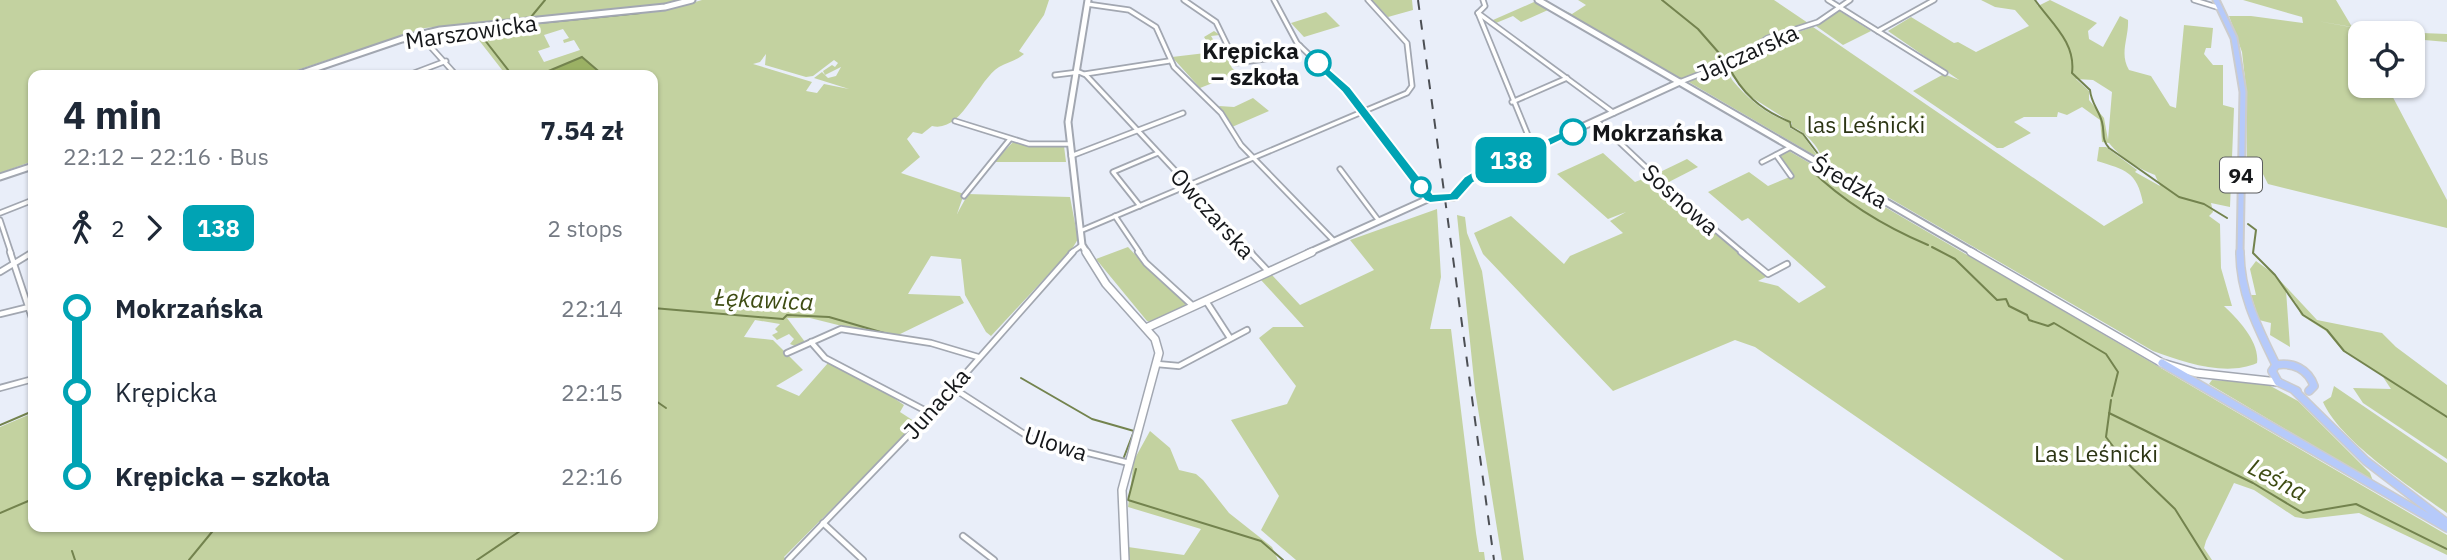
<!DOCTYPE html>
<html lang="en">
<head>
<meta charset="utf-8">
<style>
	body { margin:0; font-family:"IBM Plex Sans",sans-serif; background:#f6f6f7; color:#1f2937; height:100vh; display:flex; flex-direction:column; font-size:26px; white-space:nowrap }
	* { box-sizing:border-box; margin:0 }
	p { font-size:23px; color:#747a83 }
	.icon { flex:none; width:38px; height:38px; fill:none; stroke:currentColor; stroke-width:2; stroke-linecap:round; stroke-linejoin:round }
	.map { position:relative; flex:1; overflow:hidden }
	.panel { position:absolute; left:28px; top:70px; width:630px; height:462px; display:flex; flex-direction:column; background:#fff; border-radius:14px; box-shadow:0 2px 5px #0004 }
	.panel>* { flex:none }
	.badge { padding:0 14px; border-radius:10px; font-size:24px; line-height:46px }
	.fabs { position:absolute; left:2348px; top:21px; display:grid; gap:14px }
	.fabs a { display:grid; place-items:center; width:77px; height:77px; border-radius:14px; background:#fff; box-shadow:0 2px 5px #0004; font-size:35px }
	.map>.badge { position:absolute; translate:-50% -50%; box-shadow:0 0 0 4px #fff }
	.legs { display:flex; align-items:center; gap:10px; height:77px; padding:0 35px; font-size:23px }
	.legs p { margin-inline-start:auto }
	.summary { display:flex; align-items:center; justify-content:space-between; height:119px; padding:0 35px }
	h1 { font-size:38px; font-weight:700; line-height:52px }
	ul { padding:0 35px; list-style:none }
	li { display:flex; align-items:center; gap:24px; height:84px; font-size:26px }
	li i { display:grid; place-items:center; width:10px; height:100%; margin:0 9px; background:currentColor }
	li i::after { content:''; width:18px; height:18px; margin:-9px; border:5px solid; border-radius:50%; background:#fff }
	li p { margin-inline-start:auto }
	li:first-child i { background:linear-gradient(#0000 50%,currentColor 0) }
	li:last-child i { background:linear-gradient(currentColor 50%,#0000 0) }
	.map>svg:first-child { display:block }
	.green { fill:#c3d2a0; fill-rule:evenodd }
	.water { fill:#9bb164; stroke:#73834e; stroke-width:2 }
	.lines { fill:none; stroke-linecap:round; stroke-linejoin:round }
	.stream { stroke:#73834e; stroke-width:2 }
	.street-far1-casing { stroke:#a2a7b1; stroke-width:7 }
	.street-casing { stroke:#a2a7b1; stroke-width:8 }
	.secondary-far1-casing { stroke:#a2a7b1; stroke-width:9 }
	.secondary-casing { stroke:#a2a7b1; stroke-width:10 }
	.primary-far1-casing { stroke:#cccccd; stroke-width:9 }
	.primary-casing { stroke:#cccccd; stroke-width:10 }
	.street-far1 { stroke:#fff; stroke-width:3.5 }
	.street { stroke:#fff; stroke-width:4.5 }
	.secondary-far1 { stroke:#fff; stroke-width:5 }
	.secondary { stroke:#fff; stroke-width:7 }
	.primary-far1 { stroke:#b6cafa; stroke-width:5 }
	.primary { stroke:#b6cafa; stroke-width:7 }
	.rail { stroke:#4c4f54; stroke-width:2; stroke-dasharray:10 10; stroke-linecap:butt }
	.line-1 { fill:#00a3b4; stroke:#fff; stroke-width:2 }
	.stop-1-dot { fill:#fff; stroke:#00a3b4; stroke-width:3.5 }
	.labels { text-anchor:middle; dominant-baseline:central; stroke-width:7; stroke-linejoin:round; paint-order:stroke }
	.shield { fill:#fff; stroke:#5b5d5f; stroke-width:2 }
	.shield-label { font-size:21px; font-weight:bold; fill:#15171a }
	.street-label { font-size:23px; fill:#15171a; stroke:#fff }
	.stop-label { font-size:23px; font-weight:bold; fill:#15171a; stroke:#fff; text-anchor:end }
	.park-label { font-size:23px; fill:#2c3514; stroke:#fff }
	.water-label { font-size:24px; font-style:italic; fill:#3e4c13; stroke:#fff }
</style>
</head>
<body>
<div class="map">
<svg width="2447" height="560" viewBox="0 0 2447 560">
	<rect width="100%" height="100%" fill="#e9eef9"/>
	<!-- green -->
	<g class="green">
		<polygon points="0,0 686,0 666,5 425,28 282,75 33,75 33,161 0,173"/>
		<path d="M702 0H1049L1044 15 1019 51 1024 54C1016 61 1008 62 999 67 977 81 962 133 932 126L922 134 913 132 907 139 920 157 901 173 964 194 957 214 968 194 1070 197 1078 239 1072 249 991 336 986 332 965 295 961 259 931 256 908 294 960 296 964 303 896 336 878 335 810 318H787L805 342 797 347 790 344 794 339 789 334 777 340 772 335 778 332 775 329 780 324 755 320 744 337 773 340 803 370 776 386 799 396 828 363 882 390 904 405 900 412 917 423 784 557 787 560H0V427L33 413V527H653V75H603L582 57 539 75H506L471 30 517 27 522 32 531 28 529 25 664 11ZM563 29 569 38 563 40 564 43 574 40 580 50 544 62 538 51 550 47 544 35ZM766 54 765 65 806 77 813 76 834 60 838 63 835 67 832 65 823 71 825 75 841 67 836 76 828 78 822 72 814 78 849 89 824 84 817 93 806 91 812 82 753 64 760 62Z"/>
		<polygon points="1372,0 1412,0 1413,10 1388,17"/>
		<polygon points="1542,0 1572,14 1586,5 1578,0 1774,0 1808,23 1767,37 1735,60 1682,79"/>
		<path d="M1981 0H2034L2038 6 2050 0 2097 23 2088 31 2089 39 2103 47 2120 16 2128 20C2129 38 2119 53 2129 70L2151 76 2170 106 2176 108 2184 25 2213 28 2211 48H2206L2204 54 2213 65H2223V105L2234 108 2230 207 2211 203 2213 212 2209 216 2220 224 2221 268 2232 306H2224C2238 319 2260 342 2257 363 2226 377 2183 362 2153 351L1822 159C1820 148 1804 130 1792 127V123L1748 95 1732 76 1728 65 1774 40 1813 27 2104 226 2143 203C2137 171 2125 170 2097 161L2099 147H2106L2137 170 2135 172 2160 186 2155 175C2137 168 2122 159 2109 143L2102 142 2100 120 2082 107 2067 115 2058 112 2057 117H2024L2014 122 2031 133 2003 148H1997L1913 91 1944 74 1959 80 1888 31 1911 17 1954 43 1958 42 1976 52 2029 26 2015 10 1995 7ZM2076 79 2093 80 2112 92 2108 140 2104 118 2089 100V91Z"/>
		<polygon points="2243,0 2336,0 2352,27 2317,21 2373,31 2447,34 2447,42 2413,39 2413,33 2361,33 2361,86 2387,86 2447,200 2447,228 2268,184 2262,172 2247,167 2246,88 2242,52 2229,16 2251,16 2303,23 2302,17"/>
		<polygon points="1534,2 1548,10 1521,22 1513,16 1496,23 1493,20"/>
		<polygon points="1838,10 1871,31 1843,45 1816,26"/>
		<polygon points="1326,12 1340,26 1304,37 1291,23"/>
		<polygon points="1214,31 1220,35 1211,36 1214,41 1219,41 1232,68 1238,73 1200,88 1172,57 1214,52 1204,37"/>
		<path d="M1727 65C1730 71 1729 76 1733 81 1748 99 1767 115 1789 122L1790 128 1802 134 1819 158 1687 81Z"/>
		<polygon points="1253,98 1269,111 1232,127 1219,106 1234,107"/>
		<polygon points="1013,142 1028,146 1064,146 1066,162 994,162"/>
		<polygon points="1789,151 2447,535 2447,555 2359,513 2307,519 2295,517 2254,490 2234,483 2206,541 2204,548 2212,560 2064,560 1755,347 1735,340 1613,391 1483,254 1474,233 1511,216 1564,264 1570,256 1623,233 1610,221 1626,212 1608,219 1557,174 1603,153 1635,182 1650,176 1766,277 1758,281 1778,286 1799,303 1826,287 1748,218 1742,221 1708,192 1749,172 1768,186 1792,176 1780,155"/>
		<polygon points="1687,159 1698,167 1665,184 1656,174"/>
		<polygon points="1437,209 1441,277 1430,329 1451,329 1476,533 1479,552 1484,552 1485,560 1296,560 1261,530 1279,496 1231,420 1287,404 1296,386 1259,338 1273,327 1304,327 1261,280 1272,275 1300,305 1374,270 1350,240"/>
		<polygon points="1457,215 1465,217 1467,233 1482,271 1524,560 1502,560 1475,390"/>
		<polygon points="1128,247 1159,280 1185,302 1185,307 1153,323 1147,321 1096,259"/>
		<polygon points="2256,261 2274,274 2317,320 2382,333 2396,347 2447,385 2447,459 2363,403 2353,388 2391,389 2383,377 2390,380 2343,351 2326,331 2301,315 2296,303 2286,290 2290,347 2270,335 2271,323 2259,320 2251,295 2256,295 2250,269"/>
		<polygon points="2212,380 2265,383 2298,401 2370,473 2373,481 2209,384"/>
		<path d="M2334 386 2447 463V513C2412 488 2340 441 2323 402L2331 397Z"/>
		<polygon points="1150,431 1170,448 1179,470 1196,474 1203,480 1229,513 1272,547 1278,560 1128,560 1128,547 1184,555 1201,529 1128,507 1134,460"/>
	</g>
	<!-- water -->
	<polygon class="water" points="582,57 603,75 539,75"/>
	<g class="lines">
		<!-- stream -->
		<g class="stream">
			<polyline points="1662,0 1698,29 1726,61"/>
			<path d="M2035 0C2051 23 2076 42 2072 73L2090 90C2091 103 2099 110 2102 122 2105 133 2101 139 2109 148L2179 197 2204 204 2227 218"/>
			<polyline points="531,17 545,0"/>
			<polyline points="529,24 640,13"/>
			<polyline points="485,29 520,25"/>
			<polyline points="477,30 512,75"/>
			<path d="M1728 65C1741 93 1761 110 1790 122L1791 127 1803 134 1821 158"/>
			<path d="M1814 164 1810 169C1845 203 1883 226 1928 245"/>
			<polyline points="2248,224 2256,230 2253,253 2275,275 2303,315 2327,330 2344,351 2447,417"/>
			<polyline points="1932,247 1955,259 1997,300 2006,299 2009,306 2027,315 2029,320 2048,326 2054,323 2106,354 2118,372 2112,396"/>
			<polyline points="653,308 783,319 787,315 829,317 891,335"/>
			<polyline points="1021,378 1092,419 1134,431 1124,457"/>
			<polyline points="653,399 666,408"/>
			<polyline points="2111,400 2106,437 2121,457 2175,509 2207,560"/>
			<polyline points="2109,413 2253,483 2303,513 2356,504 2447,549"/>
			<polyline points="0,425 33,411"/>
			<polyline points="1136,469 1128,500 1261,541 1283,560"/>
			<polyline points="0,513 33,499"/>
			<polyline points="72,551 75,560"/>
			<polyline points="189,560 216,527"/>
			<polyline points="477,560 526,527"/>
		</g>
		<defs>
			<g id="street-far1">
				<polyline points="1184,0 1216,22 1236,63 1272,58 1300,46"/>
				<polyline points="1274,0 1297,43 1346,90 1430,198"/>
				<polyline points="1828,0 1945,73"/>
				<polyline points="2194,0 2220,8"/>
				<polyline points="1087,4 1129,10 1156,27 1174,67 1221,113 1241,145 1334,241"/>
				<polyline points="1478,13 1614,113"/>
				<polyline points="1478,13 1534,150"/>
				<polyline points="1478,13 1485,6 1483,0"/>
				<polyline points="1878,31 1934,0"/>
				<polyline points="420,35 456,75"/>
				<polyline points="1085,74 1169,61"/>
				<polyline points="409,75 446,61"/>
				<polyline points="1055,75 1079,72 1086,75 1252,253"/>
				<polyline points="1680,82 1736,60 1768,38 1818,22 1850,0"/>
				<polyline points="1512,102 1567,78"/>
				<polyline points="955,121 1029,144 1069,144"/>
				<polyline points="1597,121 1687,206 1743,253"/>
				<polyline points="1776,155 1791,176"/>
				<polyline points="1071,156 1183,113"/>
				<polyline points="1762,162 1791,147"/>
				<polyline points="1340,169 1379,221"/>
				<polyline points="964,196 1010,139"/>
				<polyline points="1140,206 1113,172 1158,153"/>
				<polyline points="0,213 33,200"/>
				<polyline points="1115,216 1140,253"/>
				<polyline points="0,220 11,253"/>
				<polyline points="1080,231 1407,93 1412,86 1407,43 1368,0"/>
				<polyline points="31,253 33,252"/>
				<polyline points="1071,253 1082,245"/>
			</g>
			<g id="street">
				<polyline points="10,252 33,321"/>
				<polyline points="1138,252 1146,263 1193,306"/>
				<polyline points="1250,252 1268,271"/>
				<polyline points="1741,252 1768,274 1787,264"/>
				<polyline points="0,272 33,252"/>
				<polyline points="1206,301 1230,338"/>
				<polyline points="0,314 33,306"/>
				<polyline points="811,342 825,358 930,413"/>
				<polyline points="787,353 841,329 931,343 978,357"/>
				<polyline points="1157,364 1179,366 1247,330"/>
				<polyline points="0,388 33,379"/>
				<polyline points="953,388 1032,439 1129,463"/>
				<polyline points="823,523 863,560"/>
				<polyline points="963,536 994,560"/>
				<polyline points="788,560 944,398 1073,252"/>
			</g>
			<g id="secondary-far1">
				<polyline points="1538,0 1974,253"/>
				<polyline points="296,75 402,39 440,30 665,7 692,0"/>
				<polyline points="0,177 33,166"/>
				<polyline points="1087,253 1082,245 1068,122 1088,0"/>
				<polyline points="1308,253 1430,198 1454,197 1468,180 1479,174 1680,82"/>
			</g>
			<g id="secondary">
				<polyline points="1086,252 1106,284 1155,339 1159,353 1122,490 1125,560"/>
				<polyline points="1971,252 2162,363 2196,373 2278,382"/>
				<polyline points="1146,328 1312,252"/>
			</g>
			<polyline id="primary-far1" points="2216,0 2234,38 2243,92 2240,253"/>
			<g id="primary">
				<path d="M2240 252C2240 294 2258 328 2276 365"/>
				<polyline points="2162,363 2447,528"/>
				<path d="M2276 365C2293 362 2308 369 2314 386L2309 391"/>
				<polyline points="2276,365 2272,371 2278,382 2297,391"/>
				<polyline points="2295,391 2366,461 2447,523"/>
			</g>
		</defs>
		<!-- street-far1 casing -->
		<use href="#street-far1" class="street-far1-casing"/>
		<!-- street casing -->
		<use href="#street" class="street-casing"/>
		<!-- secondary-far1 casing -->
		<use href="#secondary-far1" class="secondary-far1-casing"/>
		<!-- secondary casing -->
		<use href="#secondary" class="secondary-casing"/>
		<!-- primary-far1 casing -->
		<use href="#primary-far1" class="primary-far1-casing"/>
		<!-- primary casing -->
		<use href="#primary" class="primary-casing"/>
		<!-- street-far1 -->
		<use href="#street-far1" class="street-far1"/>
		<!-- street -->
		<use href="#street" class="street"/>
		<!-- secondary-far1 -->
		<use href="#secondary-far1" class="secondary-far1"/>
		<!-- secondary -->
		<use href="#secondary" class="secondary"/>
		<!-- primary-far1 -->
		<use href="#primary-far1" class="primary-far1"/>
		<!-- primary -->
		<use href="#primary" class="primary"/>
		<!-- rail -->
		<polyline class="rail" points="1418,0 1494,560"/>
	</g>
	<!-- line-1 -->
	<polygon class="line-1" points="1318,59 1350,87 1433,194 1450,193 1464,177 1474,171 1568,129 1579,132 1473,183 1458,200 1430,203 1425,201 1342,92 1314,65 1312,63"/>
	<!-- markers -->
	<g class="stop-1-dot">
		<circle cx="1318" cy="63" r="12"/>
		<circle cx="1573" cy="132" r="12"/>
		<circle cx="1421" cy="187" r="9"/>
	</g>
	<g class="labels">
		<!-- shield labels -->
		<rect class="shield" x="2220" y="157.5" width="42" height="35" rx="5"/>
		<g class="shield-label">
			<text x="2241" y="175">94</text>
		</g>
		<!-- street labels -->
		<g class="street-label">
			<text transform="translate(471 31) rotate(-8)">Marszowicka</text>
			<text transform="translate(1747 52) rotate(-24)">Jajczarska</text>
			<text transform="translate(1850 181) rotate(30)">Średzka</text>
			<text transform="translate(1681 199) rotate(42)">Sosnowa</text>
			<text transform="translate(1213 213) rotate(48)">Owczarska</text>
			<text transform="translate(936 403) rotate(-48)">Junacka</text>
			<text transform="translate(1056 443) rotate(18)">Ulowa</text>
		</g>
		<!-- stop labels -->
		<g class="stop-label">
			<text x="1299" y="50">Krępicka<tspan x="1299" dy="26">– szkoła</tspan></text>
			<text x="1592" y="132" text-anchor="start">Mokrzańska</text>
		</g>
		<!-- park labels -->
		<g class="park-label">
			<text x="1866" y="124">las Leśnicki</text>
			<text x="2096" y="453">Las Leśnicki</text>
		</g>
		<!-- water labels -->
		<g class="water-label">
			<text transform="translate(764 299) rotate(3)">Łękawica</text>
			<text transform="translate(2278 479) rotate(28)">Leśna</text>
		</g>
	</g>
</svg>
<div class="fabs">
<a><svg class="icon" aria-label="locate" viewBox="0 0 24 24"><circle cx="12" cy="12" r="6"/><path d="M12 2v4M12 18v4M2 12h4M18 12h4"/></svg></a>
</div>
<b class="badge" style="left:1511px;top:160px;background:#00a3b4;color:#fff">138</b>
<section class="panel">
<div class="summary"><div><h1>4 min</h1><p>22:12 – 22:16 · Bus</p></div><b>7.54 zł</b></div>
<div class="legs"><svg class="icon" aria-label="walk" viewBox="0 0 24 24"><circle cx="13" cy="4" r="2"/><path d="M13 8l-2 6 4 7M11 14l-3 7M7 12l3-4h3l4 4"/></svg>2<svg class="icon" aria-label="forward" viewBox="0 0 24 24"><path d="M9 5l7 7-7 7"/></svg><b class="badge" style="background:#00a3b4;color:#fff">138</b><p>2 stops</p></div>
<ul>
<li><i style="color:#00a3b4"></i><b>Mokrzańska</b><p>22:14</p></li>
<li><i style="color:#00a3b4"></i><span>Krępicka</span><p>22:15</p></li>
<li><i style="color:#00a3b4"></i><b>Krępicka – szkoła</b><p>22:16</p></li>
</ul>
</section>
</div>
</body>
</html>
